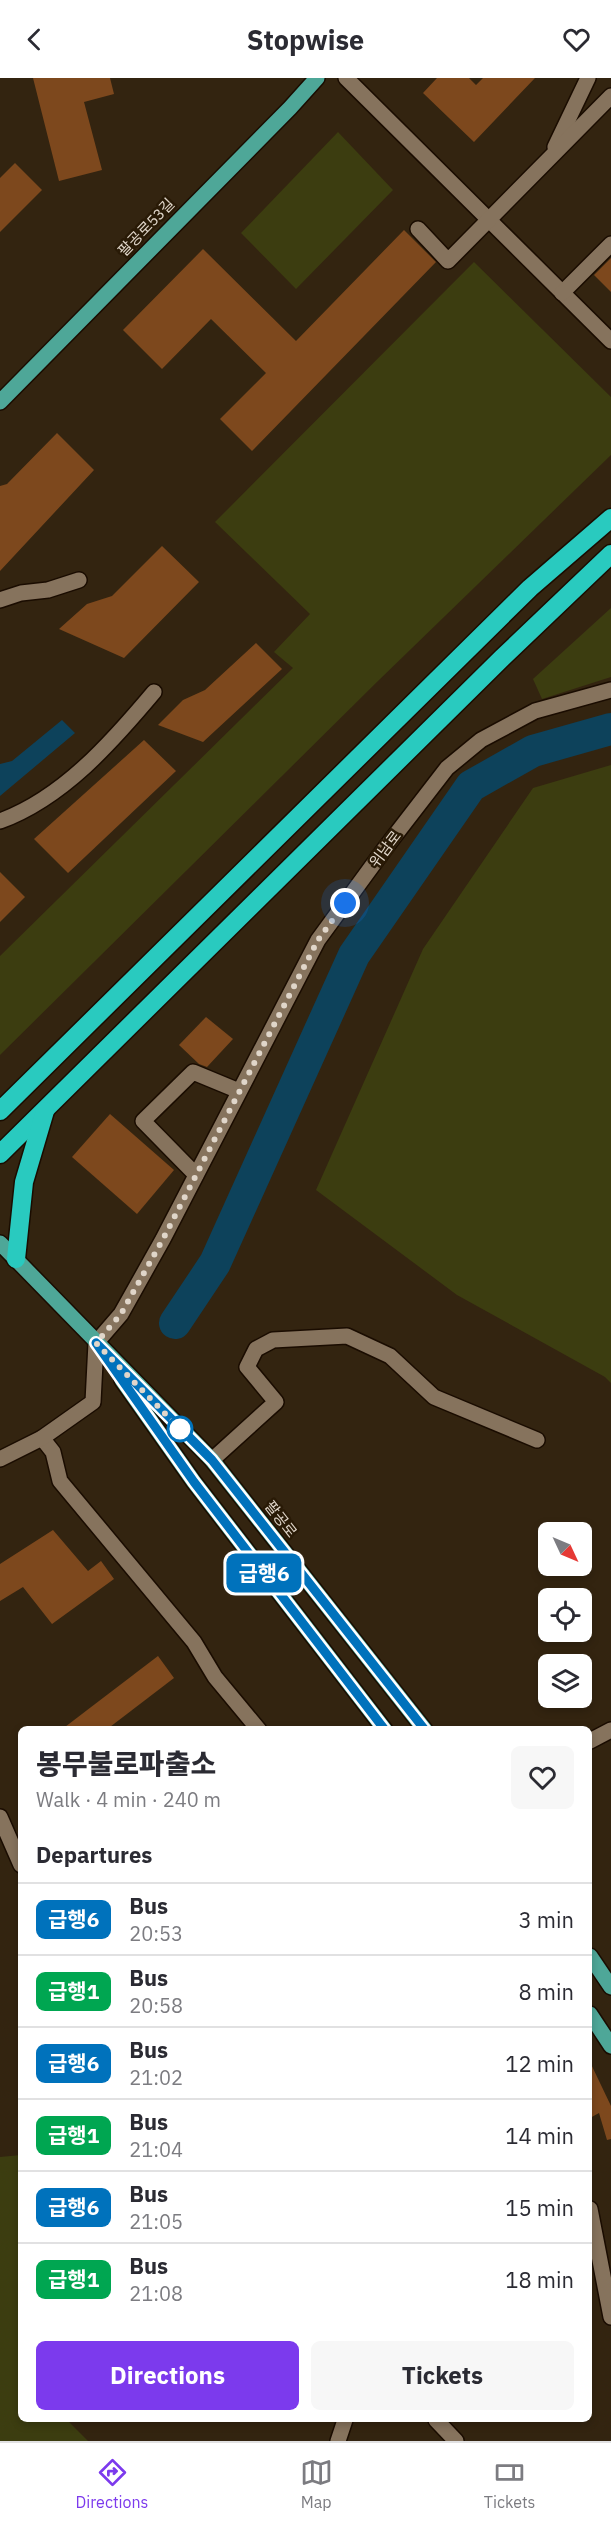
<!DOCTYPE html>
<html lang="en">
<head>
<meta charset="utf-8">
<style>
	body { margin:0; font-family:"IBM Plex Sans","Noto Sans KR",sans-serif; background:#f7f7f7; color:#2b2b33; height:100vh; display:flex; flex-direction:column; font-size:22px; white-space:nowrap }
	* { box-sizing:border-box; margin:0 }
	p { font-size:20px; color:#7c7c81 }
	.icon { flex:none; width:33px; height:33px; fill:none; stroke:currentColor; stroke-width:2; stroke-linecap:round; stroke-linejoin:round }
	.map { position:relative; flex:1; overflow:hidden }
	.details { position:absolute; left:18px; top:1648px; width:574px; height:696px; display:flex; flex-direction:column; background:#fff; border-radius:9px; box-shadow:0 3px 9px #0003 }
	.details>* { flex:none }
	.badge { padding:0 12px; border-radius:9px; font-size:21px; line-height:39px }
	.needle { width:39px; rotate:134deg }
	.controls { position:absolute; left:538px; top:1444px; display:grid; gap:12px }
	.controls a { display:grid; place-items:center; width:54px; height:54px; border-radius:9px; background:#fff; box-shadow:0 3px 9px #0003; font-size:30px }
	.you { position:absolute; width:30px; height:30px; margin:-15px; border:4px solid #fff; border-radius:50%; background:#1a73e8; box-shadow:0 0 0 9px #1a73e833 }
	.map>.badge { position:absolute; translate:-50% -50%; box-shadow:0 0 0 3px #fff }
	h2 { padding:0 18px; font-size:22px; line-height:54px }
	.round { display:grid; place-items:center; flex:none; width:63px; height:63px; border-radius:9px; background:#f7f7f7 }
	.summary { display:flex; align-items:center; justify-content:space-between; height:102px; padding:0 18px }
	h1 { font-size:28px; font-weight:800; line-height:45px }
	.primary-button { display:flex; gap:12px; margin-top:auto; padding:12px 18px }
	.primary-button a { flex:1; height:69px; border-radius:9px; background:#7c3aed; color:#fff; font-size:24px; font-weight:800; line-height:69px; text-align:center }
	.primary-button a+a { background:#f7f7f7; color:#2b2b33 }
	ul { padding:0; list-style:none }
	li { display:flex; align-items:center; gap:18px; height:72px; padding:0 18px; border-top:2px solid #e1e1e2 }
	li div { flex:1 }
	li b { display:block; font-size:22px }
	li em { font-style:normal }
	li .badge { min-width:66px; font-weight:700; text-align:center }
	header { display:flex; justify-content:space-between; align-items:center; height:78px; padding:0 18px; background:#fff; font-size:27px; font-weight:800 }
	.tab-bar { display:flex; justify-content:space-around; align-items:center; height:84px; border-top:2px solid #e1e1e2; background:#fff; font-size:16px; color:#7c7c81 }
	.tab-bar a { display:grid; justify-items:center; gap:3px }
	.tab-bar .selected { color:#7c3aed }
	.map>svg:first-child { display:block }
	.green { fill:#3c3d10 }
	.water { fill:#0d425b }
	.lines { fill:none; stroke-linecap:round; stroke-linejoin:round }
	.river { stroke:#0d425b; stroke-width:32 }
	.building { fill:#7d481d }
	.minor-casing { stroke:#1a0c00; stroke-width:18 }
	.major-casing { stroke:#1a0c00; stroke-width:18 }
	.highway-casing { stroke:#1a0c00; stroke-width:21 }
	.minor { stroke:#86735d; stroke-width:15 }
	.major { stroke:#4ea798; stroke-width:15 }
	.highway { stroke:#29cabf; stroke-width:18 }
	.line-casing { stroke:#fff; stroke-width:14 }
	.line { stroke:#0072bc; stroke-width:9 }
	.walk { stroke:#e0d6ca; stroke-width:6; stroke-dasharray:0 10.8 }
	.stop-dot { fill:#fff; stroke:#0072bc; stroke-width:3 }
	.labels { text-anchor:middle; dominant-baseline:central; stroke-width:5; stroke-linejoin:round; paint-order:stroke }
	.street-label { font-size:15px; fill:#e0d6ca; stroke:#291a06 }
</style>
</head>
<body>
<header><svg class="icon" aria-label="back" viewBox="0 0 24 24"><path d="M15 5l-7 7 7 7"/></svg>Stopwise<svg class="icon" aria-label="heart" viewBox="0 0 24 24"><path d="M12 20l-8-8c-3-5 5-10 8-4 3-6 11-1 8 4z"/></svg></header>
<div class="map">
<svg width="611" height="2363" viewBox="0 0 611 2363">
	<rect width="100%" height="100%" fill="#332410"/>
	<!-- green -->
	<g class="green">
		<polygon points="338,54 393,112 296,211 241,155"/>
		<polygon points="474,184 611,319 611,377 378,603 0,977 0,878 293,590 274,574 310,536 215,444"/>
		<polygon points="611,530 611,599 542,621 533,601"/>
		<polygon points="611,687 611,1305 605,1299 457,1217 316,1112 423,871 533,710"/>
		<polygon points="21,2077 21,2342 67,2342 88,2363 0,2363 0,2079"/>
	</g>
	<!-- water -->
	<polygon class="water" points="62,642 75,655 0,718 0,686 12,683"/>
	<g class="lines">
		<!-- river -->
		<polyline class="river" points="175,1245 215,1185 354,877 471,708 533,673 611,651"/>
	</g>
	<!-- building -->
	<g class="building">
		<polygon points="33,0 110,0 114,16 84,24 102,92 59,103"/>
		<polygon points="437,0 469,0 476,7 483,0 535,0 474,64 423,15"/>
		<polygon points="15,85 42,112 0,154 0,100"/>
		<polygon points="404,152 436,184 252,373 220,341 266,295 211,241 162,291 123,252 203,171 296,263"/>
		<polygon points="611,180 611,214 594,197"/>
		<polygon points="57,355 94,392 0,493 0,408 7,406"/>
		<polygon points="162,468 199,504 124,580 59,551 87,526 112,518"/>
		<polygon points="256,565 282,591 203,664 158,647 183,622 205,612"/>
		<polygon points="144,662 176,693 68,795 34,761"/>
		<polygon points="0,794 25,819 0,844"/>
		<polygon points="206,939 233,961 207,989 199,986 179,967"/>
		<polygon points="110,1036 174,1092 137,1136 72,1079"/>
		<polygon points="53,1452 88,1493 101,1483 114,1501 52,1546 23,1509 0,1523 0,1486"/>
		<polygon points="158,1578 174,1600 106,1652 61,1652"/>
		<polygon points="590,1984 611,2028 611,2061 607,2062 599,2035 590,2040"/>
	</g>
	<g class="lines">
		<defs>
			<g id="minor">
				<polyline points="346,0 611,263"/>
				<polyline points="555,69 588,0"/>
				<polyline points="418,151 448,183 611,18"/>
				<polyline points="562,215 611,166"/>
				<polyline points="0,522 21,515 48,512 79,502"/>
				<path d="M0 743C63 720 112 664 154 614"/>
				<polyline points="196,1097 143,1043 193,994 239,1013"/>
				<polyline points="42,1360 53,1374 60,1403 194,1564 215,1599 259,1652"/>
				<polyline points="0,1381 42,1360 93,1324 96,1265 121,1236 163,1161 318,862 386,769 447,690 481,662 535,633 611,612"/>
				<polyline points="212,1382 276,1324 247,1289 256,1271 273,1262 347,1258 390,1278 434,1319 537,1362"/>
				<polyline points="590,1663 611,1652"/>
				<polyline points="0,1739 21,1787"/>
				<polyline points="590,2131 611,2239"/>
				<polyline points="436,2342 456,2363"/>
				<polyline points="338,2363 345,2342"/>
			</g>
			<g id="major">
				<polyline points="0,324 290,30 317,0"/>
				<polyline points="0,1165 212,1382 425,1652"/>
				<polyline points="122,1302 194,1404 385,1652"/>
				<polyline points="590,1878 611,1909"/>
				<polyline points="590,1936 611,1968"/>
			</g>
			<g id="highway">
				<polyline points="0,1033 530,510 611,440"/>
				<polyline points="0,1076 502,580 611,476"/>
				<polyline points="16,1181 24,1104 45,1033"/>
			</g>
		</defs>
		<!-- minor casing -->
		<use href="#minor" class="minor-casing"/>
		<!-- major casing -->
		<use href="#major" class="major-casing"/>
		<!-- highway casing -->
		<use href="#highway" class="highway-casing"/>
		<!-- minor -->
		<use href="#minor" class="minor"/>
		<!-- major -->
		<use href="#major" class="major"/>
		<!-- highway -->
		<use href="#highway" class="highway"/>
	</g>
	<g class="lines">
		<defs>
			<polyline id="line" points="385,1652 194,1404 96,1265 212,1382 425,1652"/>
		</defs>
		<!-- line casing -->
		<use href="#line" class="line-casing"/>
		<!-- line -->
		<use href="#line" class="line"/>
		<!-- walk -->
		<polyline class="walk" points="180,1351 96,1265 121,1236 163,1161 318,862 345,825"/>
	</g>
	<!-- markers -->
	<circle class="stop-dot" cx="180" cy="1351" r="12"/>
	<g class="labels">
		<!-- street labels -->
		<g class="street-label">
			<text transform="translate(146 149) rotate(-46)">팔공로53길</text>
			<text transform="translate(385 771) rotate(-53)">위남로</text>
			<text transform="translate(281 1441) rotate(52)">팔공로</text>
		</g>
	</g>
</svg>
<div class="controls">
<a><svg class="needle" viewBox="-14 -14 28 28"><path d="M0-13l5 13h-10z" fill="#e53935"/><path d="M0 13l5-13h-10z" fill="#7c7c81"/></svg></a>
<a><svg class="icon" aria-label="locate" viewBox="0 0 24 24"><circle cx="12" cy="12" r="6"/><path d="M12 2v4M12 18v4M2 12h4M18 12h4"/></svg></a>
<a><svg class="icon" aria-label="layers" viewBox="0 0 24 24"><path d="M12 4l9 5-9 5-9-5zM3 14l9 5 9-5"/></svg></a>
</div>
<div class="you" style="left:345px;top:825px"></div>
<b class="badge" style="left:264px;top:1495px;background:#0072bc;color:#fff">급행6</b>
<section class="details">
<div class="summary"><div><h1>봉무불로파출소</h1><p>Walk · 4 min · 240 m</p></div><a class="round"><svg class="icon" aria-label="heart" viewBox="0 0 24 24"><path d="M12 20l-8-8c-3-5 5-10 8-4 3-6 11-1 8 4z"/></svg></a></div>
<h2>Departures</h2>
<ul>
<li><span class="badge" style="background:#0072bc;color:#fff">급행6</span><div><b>Bus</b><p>20:53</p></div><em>3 min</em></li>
<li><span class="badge" style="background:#00a651;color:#fff">급행1</span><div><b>Bus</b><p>20:58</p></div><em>8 min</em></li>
<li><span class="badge" style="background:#0072bc;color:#fff">급행6</span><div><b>Bus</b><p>21:02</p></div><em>12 min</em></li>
<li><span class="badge" style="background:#00a651;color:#fff">급행1</span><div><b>Bus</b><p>21:04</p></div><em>14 min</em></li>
<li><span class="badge" style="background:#0072bc;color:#fff">급행6</span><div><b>Bus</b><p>21:05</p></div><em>15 min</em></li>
<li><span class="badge" style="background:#00a651;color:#fff">급행1</span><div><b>Bus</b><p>21:08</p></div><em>18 min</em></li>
</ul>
<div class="primary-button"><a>Directions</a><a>Tickets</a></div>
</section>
</div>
<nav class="tab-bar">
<a class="selected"><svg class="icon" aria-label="directions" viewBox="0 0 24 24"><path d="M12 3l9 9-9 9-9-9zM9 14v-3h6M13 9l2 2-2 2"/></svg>Directions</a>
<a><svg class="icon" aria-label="map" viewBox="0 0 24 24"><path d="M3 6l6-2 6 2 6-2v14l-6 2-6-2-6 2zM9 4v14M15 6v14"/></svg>Map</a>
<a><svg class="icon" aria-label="tickets" viewBox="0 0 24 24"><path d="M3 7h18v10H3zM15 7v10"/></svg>Tickets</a>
</nav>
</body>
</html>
